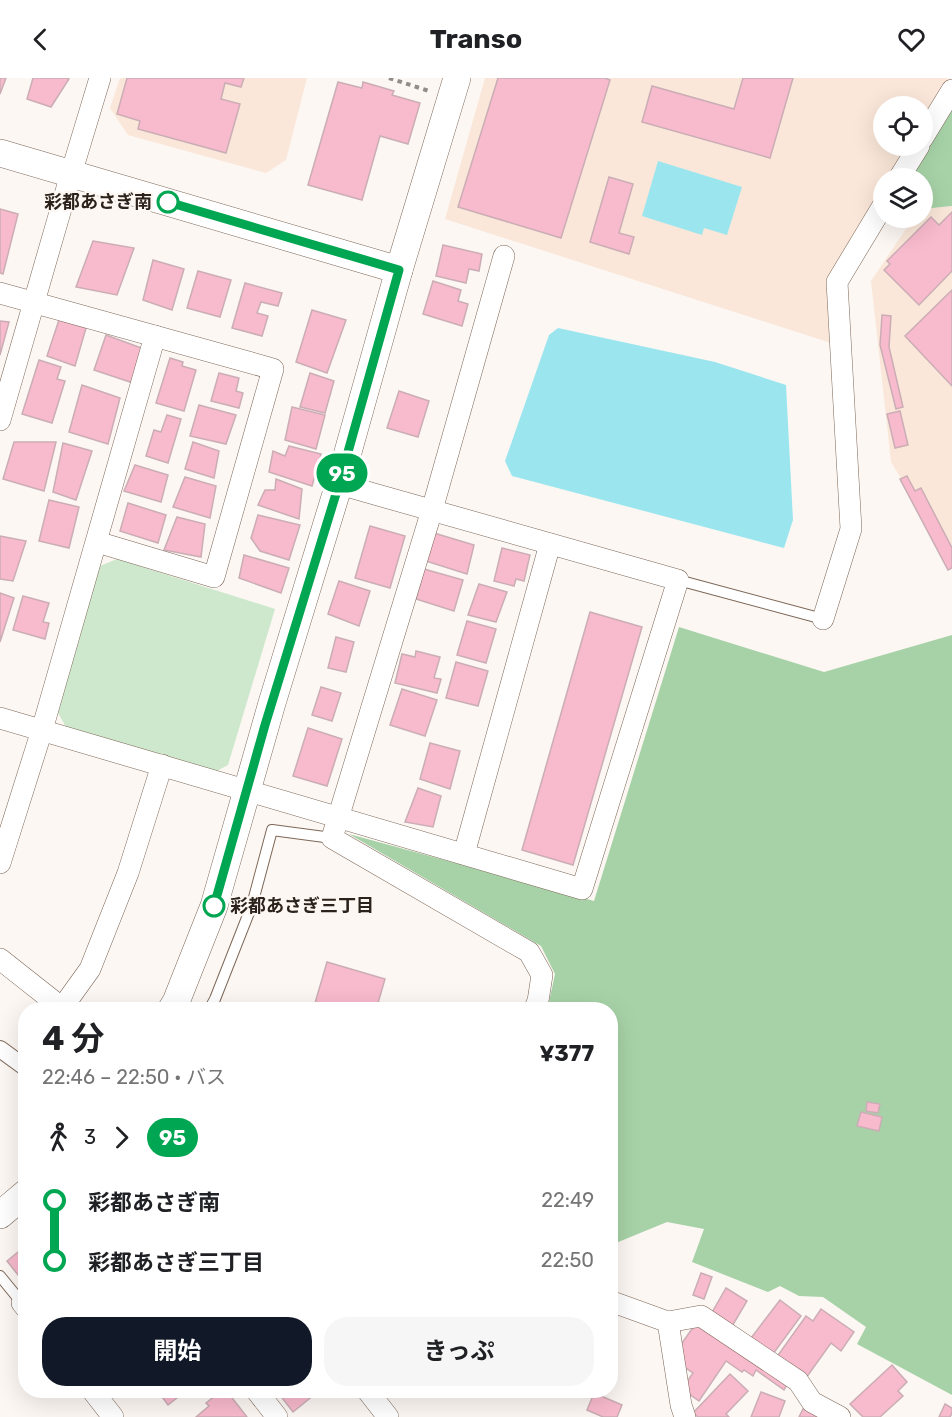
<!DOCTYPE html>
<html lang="ja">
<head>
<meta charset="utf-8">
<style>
	body { margin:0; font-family:Rubik,"Noto Sans JP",sans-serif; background:#f6f6f6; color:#202124; height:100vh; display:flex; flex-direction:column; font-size:22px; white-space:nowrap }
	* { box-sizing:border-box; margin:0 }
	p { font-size:20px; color:#757577 }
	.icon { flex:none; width:33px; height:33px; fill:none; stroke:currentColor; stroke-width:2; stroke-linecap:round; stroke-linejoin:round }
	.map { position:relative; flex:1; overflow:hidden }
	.drawer { position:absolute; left:18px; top:924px; width:600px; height:396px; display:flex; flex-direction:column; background:#fff; border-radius:24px; box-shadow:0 6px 24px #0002 }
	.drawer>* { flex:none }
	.badge { padding:0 12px; border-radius:20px; font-size:21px; line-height:39px }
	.controls { position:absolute; left:873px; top:18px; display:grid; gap:12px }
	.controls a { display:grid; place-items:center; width:60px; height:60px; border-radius:50%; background:#fff; box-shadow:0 6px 24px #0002; font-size:30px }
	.map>.badge { position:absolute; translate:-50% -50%; box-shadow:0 0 0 3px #fff }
	.legs { display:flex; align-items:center; gap:9px; height:66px; padding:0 24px; font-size:20px }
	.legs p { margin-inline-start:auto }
	.summary { display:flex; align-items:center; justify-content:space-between; height:102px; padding:0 24px }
	h1 { font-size:33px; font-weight:700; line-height:45px }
	.button { display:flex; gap:12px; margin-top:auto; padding:12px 24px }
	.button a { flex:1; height:69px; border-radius:24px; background:#111827; color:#fff; font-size:24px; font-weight:700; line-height:69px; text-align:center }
	.button a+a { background:#f6f6f6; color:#202124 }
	ul { padding:0 24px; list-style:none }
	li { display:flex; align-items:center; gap:21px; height:60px; font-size:22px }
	li i { display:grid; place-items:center; width:9px; height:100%; margin:0 8px; background:currentColor }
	li i::after { content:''; width:15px; height:15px; margin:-8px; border:4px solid; border-radius:50%; background:#fff }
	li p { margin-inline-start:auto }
	li:first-child i { background:linear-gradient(#0000 50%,currentColor 0) }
	li:last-child i { background:linear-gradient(currentColor 50%,#0000 0) }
	header { display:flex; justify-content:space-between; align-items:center; height:78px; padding:0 24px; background:#fff; font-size:27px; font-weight:700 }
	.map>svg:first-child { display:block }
	.built { fill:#fae7d9 }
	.green { fill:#cde8cc }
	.forest { fill:#a7d2a7 }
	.water { fill:#9be6ee }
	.building { fill:#f8bacd; stroke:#cbadb5; stroke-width:1.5 }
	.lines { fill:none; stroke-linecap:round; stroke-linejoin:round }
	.service-casing { stroke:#7d6757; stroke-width:12 }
	.pedestrian-casing { stroke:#7d6757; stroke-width:18 }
	.minor-casing { stroke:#7d6757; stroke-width:22 }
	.tertiary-casing { stroke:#7d6757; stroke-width:28 }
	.path { stroke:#928b86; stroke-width:4; stroke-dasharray:4.5 4.5; stroke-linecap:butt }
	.service { stroke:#fff; stroke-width:10 }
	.pedestrian { stroke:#fff; stroke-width:16 }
	.minor { stroke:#fff; stroke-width:21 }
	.tertiary { stroke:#fff; stroke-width:27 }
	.line-1-casing { stroke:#fff; stroke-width:14 }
	.line-1 { stroke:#00a651; stroke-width:9 }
	.stop-1-dot { fill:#fff; stroke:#00a651; stroke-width:3 }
	.labels { text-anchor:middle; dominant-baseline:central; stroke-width:4.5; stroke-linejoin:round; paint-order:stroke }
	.stop-label { font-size:18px; font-weight:bold; fill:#2b221b; stroke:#fcf7f3; text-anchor:end }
</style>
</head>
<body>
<header><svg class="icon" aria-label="back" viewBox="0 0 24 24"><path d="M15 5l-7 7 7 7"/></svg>Transo<svg class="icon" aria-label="heart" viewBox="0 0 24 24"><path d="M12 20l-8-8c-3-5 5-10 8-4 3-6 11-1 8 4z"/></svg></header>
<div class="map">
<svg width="952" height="1339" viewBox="0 0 952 1339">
	<rect width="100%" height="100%" fill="#fcf7f3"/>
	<!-- built -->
	<g class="built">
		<polygon points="120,0 307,0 286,82 266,95 128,57 110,30"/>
		<polygon points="485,0 948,0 923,44 922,28 884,28 884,68 909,68 889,100 884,100 883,110 830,201 831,265 445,141"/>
		<polygon points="952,128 952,483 891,384 871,203 906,151 921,140 922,140 923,138 932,130"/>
	</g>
	<!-- green -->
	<polygon class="green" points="117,481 275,531 228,687 215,694 67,651 57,633 100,488"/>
	<!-- forest -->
	<g class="forest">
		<polygon points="952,30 952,128 932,130 923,135 922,100 910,100"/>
		<polygon points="679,549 824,594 952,557 952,1317 857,1266 866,1249 823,1219 799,1218 780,1208 768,1214 692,1184 704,1151 667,1144 611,1167 610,932 546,931 549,924 555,896 541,868 349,756 594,823"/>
	</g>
	<!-- water -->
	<g class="water">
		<polygon points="658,83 742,109 727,157 704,150 702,157 642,138"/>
		<polygon points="558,250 715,284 786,307 793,442 784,470 512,398 505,383 549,257"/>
	</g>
	<!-- building -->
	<g class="building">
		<polygon points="0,0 6,0 0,16"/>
		<polygon points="33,0 66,0 69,1 51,29 27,21"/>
		<polygon points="127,0 244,0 241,9 225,5 221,21 240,26 226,75 138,51 140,43 117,36"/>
		<polygon points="498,0 605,0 610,2 561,160 458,129"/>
		<polygon points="743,0 793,0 770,80 642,44 652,8 734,31"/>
		<polygon points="338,4 362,10 363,4 394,13 392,17 420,25 408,66 380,58 362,122 308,107"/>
		<polygon points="609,99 633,106 619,155 634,159 629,176 590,164"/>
		<polygon points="0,131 18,136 3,196 0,195"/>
		<polygon points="952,134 952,193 919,227 884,192 890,186 887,183 931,139 939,147"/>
		<polygon points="93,163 134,170 117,217 76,209"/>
		<polygon points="443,167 482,176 479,193 469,191 466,205 436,198"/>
		<polygon points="153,182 184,191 172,232 143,222"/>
		<polygon points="198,193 231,202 220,239 187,230"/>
		<polygon points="433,203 461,212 458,223 468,226 462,248 423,236"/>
		<polygon points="245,205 282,215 278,228 261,224 257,235 268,238 262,258 232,250"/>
		<polygon points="952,212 952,308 905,258"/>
		<polygon points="312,232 346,242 327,295 296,284"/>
		<polygon points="882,237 891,238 889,269 903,329 896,331 880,267"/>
		<polygon points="59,242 86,250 75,288 47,278"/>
		<polygon points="0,243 9,244 0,277"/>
		<polygon points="106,257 144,271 133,305 94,292"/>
		<polygon points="170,280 183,284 182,288 196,292 184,333 156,325"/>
		<polygon points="39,282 61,289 57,301 65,303 52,345 22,336"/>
		<polygon points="219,295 239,300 236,313 243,315 239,330 211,323"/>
		<polygon points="310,295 334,303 325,335 300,329"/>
		<polygon points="82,307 120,320 108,366 69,354"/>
		<polygon points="399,313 429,323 418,359 387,350"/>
		<polygon points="199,327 236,337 226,366 190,358"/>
		<polygon points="292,329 325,337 316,371 285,362"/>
		<polygon points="900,333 908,367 895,370 887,336"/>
		<polygon points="167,337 181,341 168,385 146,378 154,352 161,354"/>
		<polygon points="14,364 56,364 44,413 3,401"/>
		<polygon points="193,364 219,373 214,400 185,391"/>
		<polygon points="63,365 92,373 76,422 53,414"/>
		<polygon points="289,368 321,376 312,408 269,394 273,373 285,378"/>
		<polygon points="135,387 168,397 161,424 124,413"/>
		<polygon points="907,398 915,413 921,410 952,470 952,490 948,492 900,401"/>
		<polygon points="185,399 216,408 210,440 173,429"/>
		<polygon points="276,401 302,411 299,441 258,427 265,412 275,412"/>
		<polygon points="49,422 79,429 69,470 39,463"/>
		<polygon points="128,425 166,437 158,465 120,453"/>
		<polygon points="258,437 300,447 289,482 260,473 251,460"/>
		<polygon points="177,439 205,446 201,479 164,472"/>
		<polygon points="370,448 405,458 390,510 355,500"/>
		<polygon points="434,455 474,467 467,496 426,483"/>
		<polygon points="0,458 26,463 13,503 0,501"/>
		<polygon points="502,470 530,477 524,503 516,501 514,508 494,503"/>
		<polygon points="244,477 289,490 281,515 239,500"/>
		<polygon points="424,491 463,502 454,533 416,521"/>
		<polygon points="339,503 370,513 359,548 328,536"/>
		<polygon points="479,506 507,514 496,544 468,537"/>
		<polygon points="0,515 14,520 0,564"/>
		<polygon points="23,518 49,525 43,544 49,545 45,561 13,552"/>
		<polygon points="590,534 642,549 573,787 522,772"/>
		<polygon points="467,543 496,551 486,585 457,577"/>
		<polygon points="336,559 354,564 346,594 328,590"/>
		<polygon points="416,573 440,579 434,600 441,601 437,615 395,605 402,576 415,579"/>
		<polygon points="456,584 488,593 478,628 446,620"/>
		<polygon points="321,609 341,615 332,643 312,637"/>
		<polygon points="402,611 437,622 425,658 390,647"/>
		<polygon points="308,650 342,661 327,708 293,698"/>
		<polygon points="430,665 460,673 450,711 420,701"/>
		<polygon points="418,710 441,718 433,749 405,744"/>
		<polygon points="327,884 385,901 376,932 313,932"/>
		<polygon points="867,1024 880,1026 878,1035 866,1033"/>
		<polygon points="861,1034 882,1039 879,1053 857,1048"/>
		<polygon points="23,1170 26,1173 26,1207 7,1183"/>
		<polygon points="701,1195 712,1199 704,1221 693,1217"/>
		<polygon points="726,1210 747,1223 731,1250 710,1238"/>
		<polygon points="780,1222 801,1238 773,1276 751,1260"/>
		<polygon points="821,1231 854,1254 841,1273 831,1265 806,1300 776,1280 806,1238 813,1243"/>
		<polygon points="699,1241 789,1303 784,1312 756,1292 753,1298 744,1292 742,1294 726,1283 699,1323 682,1311 693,1295 678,1285 677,1272"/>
		<polygon points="892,1287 907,1304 898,1313 903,1318 880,1339 863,1339 850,1326"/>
		<polygon points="730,1296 748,1313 726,1336 729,1339 698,1339 693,1335"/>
		<polygon points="157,1312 187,1312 168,1327"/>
		<polygon points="222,1312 226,1312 247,1339 196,1339 209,1328 206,1325"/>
		<polygon points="276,1312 320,1312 293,1334"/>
		<polygon points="761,1314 785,1323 779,1339 751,1339"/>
		<polygon points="594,1315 622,1327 617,1339 603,1339 587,1332"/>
		<polygon points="945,1326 952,1330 952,1335 950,1339 939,1339"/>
		<polygon points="803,1331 821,1339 799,1339"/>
	</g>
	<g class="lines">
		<defs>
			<g id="service">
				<polyline points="678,502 823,541"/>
				<polyline points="209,932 215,921 252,827 272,752 332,760"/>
				<polyline points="0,1198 22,1225"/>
			</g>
			<polyline id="pedestrian" points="0,971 26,990"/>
			<g id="minor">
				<polyline points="922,61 952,12"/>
				<polyline points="899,100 919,68"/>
				<polyline points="504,178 432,432 332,760 529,874 542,897 538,923 534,932"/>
				<polyline points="0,215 273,291 214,499 97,464"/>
				<polyline points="0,342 71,96 100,0"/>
				<polyline points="823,541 851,451 837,204 884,126"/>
				<polyline points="0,640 582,811 678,502 339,406"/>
				<polyline points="464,776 550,466"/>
				<polyline points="0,785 42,652 155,258"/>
				<polyline points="0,881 62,930 90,891 128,795 162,687"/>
				<polyline points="610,1223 668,1244 701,1238 798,1303 812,1324 840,1339"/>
				<polyline points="22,1225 26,1230"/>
				<polyline points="668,1244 681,1327 685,1339"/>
				<polyline points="92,1312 113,1339"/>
				<polyline points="256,1312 277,1339"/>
				<polyline points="367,1312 388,1339"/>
			</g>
			<g id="tertiary">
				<polyline points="0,75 399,192"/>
				<polyline points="171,932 176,924 214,828 272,625 339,406 399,192 457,0"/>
				<polyline points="0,1137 26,1115"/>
			</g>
		</defs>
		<!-- service casing -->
		<use href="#service" class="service-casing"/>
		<!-- pedestrian casing -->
		<use href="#pedestrian" class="pedestrian-casing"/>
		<!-- minor casing -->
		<use href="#minor" class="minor-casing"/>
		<!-- tertiary casing -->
		<use href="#tertiary" class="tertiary-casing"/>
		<!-- path -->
		<polyline class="path" points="389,0 429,13"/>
		<!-- service -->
		<use href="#service" class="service"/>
		<!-- pedestrian -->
		<use href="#pedestrian" class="pedestrian"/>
		<!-- minor -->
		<use href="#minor" class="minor"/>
		<!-- tertiary -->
		<use href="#tertiary" class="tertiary"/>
	</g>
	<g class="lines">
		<defs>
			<polyline id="line-1" points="168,124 399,192 339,406 265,647 214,828"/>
		</defs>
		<!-- line-1 casing -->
		<use href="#line-1" class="line-1-casing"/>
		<!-- line-1 -->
		<use href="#line-1" class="line-1"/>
	</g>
	<!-- markers -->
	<g class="stop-1-dot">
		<circle cx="168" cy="124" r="10"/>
		<circle cx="214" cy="828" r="10"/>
	</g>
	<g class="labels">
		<!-- stop labels -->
		<g class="stop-label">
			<text x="152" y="124">彩都あさぎ南</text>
			<text x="230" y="828" text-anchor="start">彩都あさぎ三丁目</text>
		</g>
	</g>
</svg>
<div class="controls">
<a><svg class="icon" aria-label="locate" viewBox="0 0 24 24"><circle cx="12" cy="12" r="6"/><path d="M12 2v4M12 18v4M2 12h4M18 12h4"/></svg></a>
<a><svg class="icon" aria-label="layers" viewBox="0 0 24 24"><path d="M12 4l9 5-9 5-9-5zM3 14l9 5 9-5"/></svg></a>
</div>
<b class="badge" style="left:342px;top:395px;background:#00a651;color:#fff">95</b>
<section class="drawer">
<div class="summary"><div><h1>4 分</h1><p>22:46 – 22:50 · バス</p></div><b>¥377</b></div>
<div class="legs"><svg class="icon" aria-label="walk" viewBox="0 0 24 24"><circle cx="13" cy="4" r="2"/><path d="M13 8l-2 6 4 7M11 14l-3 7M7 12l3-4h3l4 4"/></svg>3<svg class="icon" aria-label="forward" viewBox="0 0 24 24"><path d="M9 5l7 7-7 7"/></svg><b class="badge" style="background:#00a651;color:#fff">95</b></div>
<ul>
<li><i style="color:#00a651"></i><b>彩都あさぎ南</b><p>22:49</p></li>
<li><i style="color:#00a651"></i><b>彩都あさぎ三丁目</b><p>22:50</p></li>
</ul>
<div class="button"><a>開始</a><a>きっぷ</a></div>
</section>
</div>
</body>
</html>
